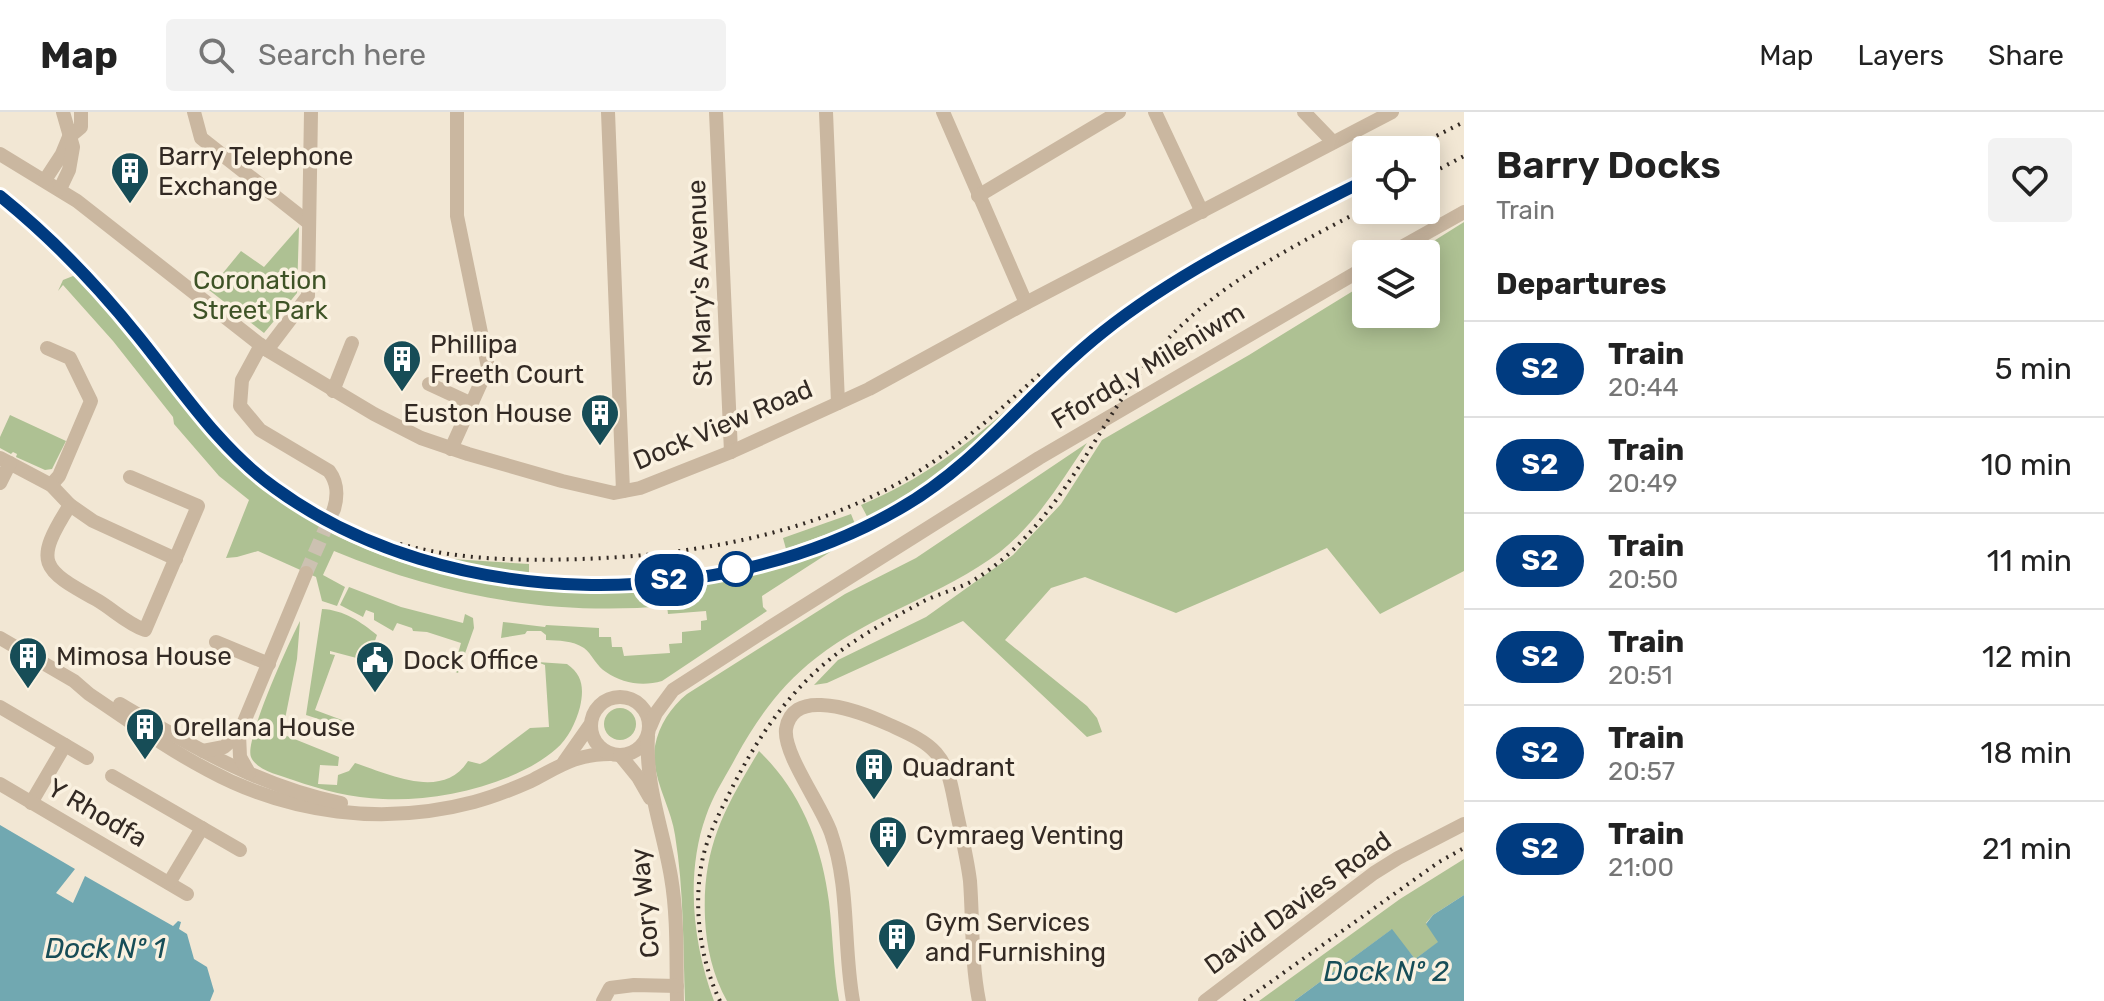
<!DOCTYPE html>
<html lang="en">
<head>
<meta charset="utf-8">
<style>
	body { margin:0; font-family:Rubik,sans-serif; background:#f2f2f2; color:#222; height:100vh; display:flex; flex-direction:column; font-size:30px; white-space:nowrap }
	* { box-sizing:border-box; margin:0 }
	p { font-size:26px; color:#767676 }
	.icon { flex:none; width:44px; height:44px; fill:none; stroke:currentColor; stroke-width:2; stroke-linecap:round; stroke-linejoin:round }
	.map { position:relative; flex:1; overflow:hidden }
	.panel { display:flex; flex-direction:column; background:#fff; width:640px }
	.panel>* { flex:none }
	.badge { padding:0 16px; border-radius:26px; font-size:28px; line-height:52px }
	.fabs { position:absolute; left:1352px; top:24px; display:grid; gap:16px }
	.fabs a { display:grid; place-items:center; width:88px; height:88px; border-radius:8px; background:#fff; box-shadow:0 4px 20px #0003; font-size:40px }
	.map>.badge { position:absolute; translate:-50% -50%; box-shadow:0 0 0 4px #fff }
	h2 { padding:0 32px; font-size:30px; line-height:72px }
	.round { display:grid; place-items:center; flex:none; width:84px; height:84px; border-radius:8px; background:#f2f2f2 }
	.overview { display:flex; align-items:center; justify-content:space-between; height:136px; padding:0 32px }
	h1 { font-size:38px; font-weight:600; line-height:60px }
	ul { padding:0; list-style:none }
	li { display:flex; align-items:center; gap:24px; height:96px; padding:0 32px; border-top:2px solid #e0e0e0 }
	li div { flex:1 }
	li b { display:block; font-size:30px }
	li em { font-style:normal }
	li .badge { min-width:88px; font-weight:700; text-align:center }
	header { display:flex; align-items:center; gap:48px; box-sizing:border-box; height:112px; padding:0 40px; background:#fff; border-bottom:2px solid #e0e0e0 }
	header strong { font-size:38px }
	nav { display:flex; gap:44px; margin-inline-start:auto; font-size:28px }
	.search { width:560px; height:72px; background:#f2f2f2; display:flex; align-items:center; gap:20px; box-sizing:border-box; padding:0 28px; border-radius:8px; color:#767676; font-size:30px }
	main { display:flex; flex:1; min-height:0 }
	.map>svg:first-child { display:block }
	.green { fill:#aec193 }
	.water { fill:#71a8b1 }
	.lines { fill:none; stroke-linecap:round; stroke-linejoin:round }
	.minor-tunnel { stroke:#ccc1b1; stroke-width:14; stroke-dasharray:14 7; stroke-linecap:butt }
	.minor { stroke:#cab7a0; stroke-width:14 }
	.rail { stroke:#332a24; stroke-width:4; stroke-dasharray:2 6; stroke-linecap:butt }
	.line-casing { stroke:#fff; stroke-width:18 }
	.line { stroke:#003b80; stroke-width:12 }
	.stop-dot { fill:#fff; stroke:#003b80; stroke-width:4 }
	.labels { text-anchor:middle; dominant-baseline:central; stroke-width:7; stroke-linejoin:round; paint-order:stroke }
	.poi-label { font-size:26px; fill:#332a24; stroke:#faf1e0; text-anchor:start }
	.park-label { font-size:26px; fill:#3e5326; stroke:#faf1e0 }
	.street-label { font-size:26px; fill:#332a24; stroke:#faf1e0 }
	.water-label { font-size:28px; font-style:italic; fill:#174d57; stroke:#faf1e0 }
</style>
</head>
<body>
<header>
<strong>Map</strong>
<div class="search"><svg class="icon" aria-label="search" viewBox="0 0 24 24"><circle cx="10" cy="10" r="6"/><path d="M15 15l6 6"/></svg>Search here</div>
<nav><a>Map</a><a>Layers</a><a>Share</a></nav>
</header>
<main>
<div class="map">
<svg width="1464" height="889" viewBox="0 0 1464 889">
	<rect width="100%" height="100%" fill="#f2e7d4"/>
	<!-- green -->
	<g class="green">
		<polygon points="1464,110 1464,459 1380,502 1327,436 1176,501 1085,465 1051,476 1005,528 1087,594 1097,606 1102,620 1087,625 963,509 827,571 814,573 838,548 926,505 1013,443 1061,392 1102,328 1249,243 1366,171 1366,202 1426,202 1426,142 1413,142"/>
		<polygon points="299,115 297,181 264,221 209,178 241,139 264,155"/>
		<path d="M73 164C97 171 173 278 196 304 212 323 238 355 258 370 271 382 289 389 303 399 307 402 309 405 312 408 327 421 352 431 371 439 495 490 647 491 776 455 799 448 822 439 844 431L762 484 763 495 767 499 662 569C642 575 622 571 606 560 597 555 592 542 584 536 572 528 559 529 546 528V523L541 519H527L525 522 501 526 503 510 545 515 546 513 599 516V525H611L612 535H622L624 544 670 541 669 532 682 531V520L701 518V509L707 508 706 499 668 502 667 494C550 504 442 484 334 439L323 463 345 475 337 494 322 489 316 465 258 439 237 445 226 446 249 388 219 364 174 312 173 305 113 229 63 173 58 179 63 168Z"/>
		<path d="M1017 289 1021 291C975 338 927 377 870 410L861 393C920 369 970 331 1017 289Z"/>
		<polygon points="10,303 66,329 52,357 45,358 16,345 17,342 13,340 11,342 0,336 0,325"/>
		<path d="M1087 331C1061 370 1037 410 1000 440 943 483 872 502 816 546 781 573 757 607 736 645 726 664 713 683 706 704 685 762 693 833 714 889H685C683 833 684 778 675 723 671 694 650 664 655 634 659 613 671 595 687 582L845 482 916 446Z"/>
		<polygon points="851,402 855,412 786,437 783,426"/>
		<path d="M406 438 452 447 529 452V466C488 462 446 455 406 441Z"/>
		<polygon points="349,475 401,495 463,511 465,502 473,506 474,516 458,561 453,559 461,531 427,520 413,519 412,516 397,511 393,519 374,508 374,501 366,498 363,505 340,493"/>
		<path d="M322 497C344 498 361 510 377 523L368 549 330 539V542L335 543 315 598 350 611V614L358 617 356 619 306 603Z"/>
		<path d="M300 509 297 547 282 622 339 645 338 654 320 653 318 672 337 673 338 663 349 659 355 651C389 662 443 689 468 649L480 652 486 649 530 616 549 615 545 553 537 550 567 552C583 563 584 577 580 595 576 610 568 627 556 637 515 673 435 690 383 687 352 686 322 678 293 668 280 663 257 659 251 645 244 629 290 528 300 509Z"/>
		<circle cx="620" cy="612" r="16"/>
		<path d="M759 639C801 679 822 734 829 790 833 823 833 856 839 889H727C713 864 706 834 705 806 702 736 724 697 759 639Z"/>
		<polygon points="1464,747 1464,783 1433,803 1426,811 1439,830 1415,847 1391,818 1294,889 1259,889 1400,787"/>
	</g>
	<!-- water -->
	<g class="water">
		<polygon points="0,713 75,757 56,781 73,791 85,764 173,814 178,809 181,810 179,817 187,822 194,847 207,855 214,879 210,889 0,889"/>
		<polygon points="1464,783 1464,889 1294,889 1392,817 1415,847 1438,830 1426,812 1433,803"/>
	</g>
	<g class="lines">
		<!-- minor-tunnel -->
		<polyline class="minor-tunnel" points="306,461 334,397"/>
		<!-- minor -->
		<g class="minor">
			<polyline points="194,0 201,26 309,111"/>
			<polyline points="608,0 623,379"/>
			<polyline points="716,0 731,340"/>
			<polyline points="826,0 838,291"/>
			<polyline points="943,0 1026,191"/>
			<polyline points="1155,0 1202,100"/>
			<polyline points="1304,0 1333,30"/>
			<polyline points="0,42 77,89 267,238 374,302 421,326 468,342 562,369 614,381 640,376 731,340 869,277 1026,191 1392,0"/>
			<polyline points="45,68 62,42 69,25 81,15 81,0"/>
			<polyline points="60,77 69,58 73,35 63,0"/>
			<polyline points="978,84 1119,0"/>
			<polyline points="1389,142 1464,100"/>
			<path d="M261 233 242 268 240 294 260 318 329 359C338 371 338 383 334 397"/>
			<polyline points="47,236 70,246 91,289 59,364 51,373"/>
			<polyline points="267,238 308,184 311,0"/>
			<polyline points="429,272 470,291"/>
			<polyline points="333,279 352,231"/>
			<polyline points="451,337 488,255 457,104 457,0"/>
			<polyline points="0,346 51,373 70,393 93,409 176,447"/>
			<polyline points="0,371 10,351"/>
			<path d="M70 393C33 451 41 457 97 488 114 498 126 511 145 518L198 394 130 365"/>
			<path d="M0 526 74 569 89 582C128 608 166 636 208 658 289 702 384 714 474 690 493 685 513 677 531 669 560 654 576 642 610 642"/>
			<polyline points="216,530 269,552"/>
			<circle cx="620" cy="614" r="29"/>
			<path d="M120 592C190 633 260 675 341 691"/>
			<polyline points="0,595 65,633 31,691"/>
			<polyline points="650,615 656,601 673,578 769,516 1039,346 1366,155"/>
			<path d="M648 624C645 673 663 717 671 765 678 806 676 847 677 889"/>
			<polyline points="65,633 87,646"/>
			<polyline points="203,639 224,635 239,622"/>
			<polyline points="620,643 638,665 650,686"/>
			<polyline points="564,650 590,613"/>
			<polyline points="249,661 240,645 239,622 306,461"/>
			<polyline points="112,664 240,738"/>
			<polyline points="0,672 187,782"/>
			<polyline points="169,771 202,716"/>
			<polyline points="603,889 610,876 634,873 677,874"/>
			<path d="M853 889C843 834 850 775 831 721 822 694 783 642 786 617 789 598 803 592 821 593 845 594 868 603 890 613 905 620 925 628 936 641 950 657 952 678 956 697 961 721 967 745 970 769 973 809 971 849 979 889"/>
			<polyline points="1205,889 1374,761 1398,746 1464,712"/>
		</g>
		<!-- rail -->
		<g class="rail">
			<polyline points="1408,38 1464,10"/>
			<polyline points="1426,64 1464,44"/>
			<path d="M0 85C52 126 97 173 138 224 181 277 220 336 275 376 445 501 719 502 899 397 979 351 1032 276 1103 220 1182 157 1277 114 1366 69"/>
			<path d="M400 432C460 448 519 449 581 447 703 443 830 419 933 350 972 324 1006 292 1041 261"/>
			<path d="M720 889C699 846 692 788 704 741 710 718 722 696 733 674 761 619 795 571 846 535 870 518 898 503 924 489 940 481 959 477 974 468 989 459 1005 446 1017 434 1070 381 1096 321 1139 262 1197 181 1281 141 1366 96"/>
			<polyline points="1244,889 1439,750 1464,736"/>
		</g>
	</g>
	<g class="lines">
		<defs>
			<path id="line" d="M0 84C52 126 97 173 138 224 181 277 219 336 275 376 446 501 718 502 899 397 979 352 1032 276 1103 220 1182 157 1277 113 1366 68"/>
		</defs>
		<!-- line casing -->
		<use href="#line" class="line-casing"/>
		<!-- line -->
		<use href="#line" class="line"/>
	</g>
	<!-- icons -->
	<defs>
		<symbol id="building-pin" viewBox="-11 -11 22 30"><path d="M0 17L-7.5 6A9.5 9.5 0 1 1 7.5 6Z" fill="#174d57" stroke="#faf1e0"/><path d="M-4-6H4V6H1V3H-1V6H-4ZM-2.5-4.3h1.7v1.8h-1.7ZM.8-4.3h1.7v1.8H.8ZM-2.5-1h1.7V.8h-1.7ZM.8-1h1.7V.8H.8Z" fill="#fff"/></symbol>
		<symbol id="civic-pin" viewBox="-11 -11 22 30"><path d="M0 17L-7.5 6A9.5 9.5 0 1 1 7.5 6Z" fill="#174d57" stroke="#faf1e0"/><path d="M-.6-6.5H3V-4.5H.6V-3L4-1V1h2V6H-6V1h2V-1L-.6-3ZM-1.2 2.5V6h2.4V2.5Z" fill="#fff"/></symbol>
	</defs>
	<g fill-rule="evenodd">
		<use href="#building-pin" x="108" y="37" width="44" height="60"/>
		<use href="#building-pin" x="380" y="225" width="44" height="60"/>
		<use href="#building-pin" x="578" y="279" width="44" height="60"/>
		<use href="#building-pin" x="6" y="522" width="44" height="60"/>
		<use href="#civic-pin" x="353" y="526" width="44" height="60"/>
		<use href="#building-pin" x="123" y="593" width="44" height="60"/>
		<use href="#building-pin" x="852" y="633" width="44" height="60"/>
		<use href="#building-pin" x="866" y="701" width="44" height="60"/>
		<use href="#building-pin" x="875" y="803" width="44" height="60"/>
	</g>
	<!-- markers -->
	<circle class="stop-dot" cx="736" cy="457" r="16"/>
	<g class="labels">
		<!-- poi labels -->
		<g class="poi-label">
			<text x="158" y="44">Barry Telephone<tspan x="158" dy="30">Exchange</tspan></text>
			<text x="430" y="232">Phillipa<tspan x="430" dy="30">Freeth Court</tspan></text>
			<text x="572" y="301" text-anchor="end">Euston House</text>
			<text x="56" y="544">Mimosa House</text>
			<text x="403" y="548">Dock Office</text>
			<text x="173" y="615">Orellana House</text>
			<text x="902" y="655">Quadrant</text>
			<text x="916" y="723">Cymraeg Venting</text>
			<text x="925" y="810">Gym Services<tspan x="925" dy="30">and Furnishing</tspan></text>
		</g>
		<!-- park labels -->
		<g class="park-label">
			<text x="260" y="168">Coronation<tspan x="260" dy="30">Street Park</tspan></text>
		</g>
		<!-- street labels -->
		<g class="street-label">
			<text transform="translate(700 171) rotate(-92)">St Mary's Avenue</text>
			<text transform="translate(1148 254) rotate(-31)">Ffordd y Mileniwm</text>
			<text transform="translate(723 313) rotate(-23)">Dock View Road</text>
			<text transform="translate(97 701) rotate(30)">Y Rhodfa</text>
			<text transform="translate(645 791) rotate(-96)">Cory Way</text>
			<text transform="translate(1298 791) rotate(-36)">David Davies Road</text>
		</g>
		<!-- water labels -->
		<g class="water-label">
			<text x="105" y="836">Dock Nº 1</text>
			<text x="1386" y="859">Dock Nº 2</text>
		</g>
	</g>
</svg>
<div class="fabs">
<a><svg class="icon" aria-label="locate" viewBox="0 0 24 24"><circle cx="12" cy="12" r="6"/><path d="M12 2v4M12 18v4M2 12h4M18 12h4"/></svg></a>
<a><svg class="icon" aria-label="layers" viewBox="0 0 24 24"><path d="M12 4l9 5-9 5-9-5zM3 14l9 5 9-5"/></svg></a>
</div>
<b class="badge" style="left:669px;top:468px;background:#003b80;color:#fff">S2</b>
</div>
<section class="panel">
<div class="overview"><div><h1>Barry Docks</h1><p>Train</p></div><a class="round"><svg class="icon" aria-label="heart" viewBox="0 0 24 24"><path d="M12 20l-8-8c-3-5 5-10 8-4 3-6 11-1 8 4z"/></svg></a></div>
<h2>Departures</h2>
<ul>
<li><span class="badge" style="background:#003b80;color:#fff">S2</span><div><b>Train</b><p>20:44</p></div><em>5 min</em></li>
<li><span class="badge" style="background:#003b80;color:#fff">S2</span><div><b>Train</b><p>20:49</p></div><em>10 min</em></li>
<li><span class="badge" style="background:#003b80;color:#fff">S2</span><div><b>Train</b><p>20:50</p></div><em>11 min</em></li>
<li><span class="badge" style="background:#003b80;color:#fff">S2</span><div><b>Train</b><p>20:51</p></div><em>12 min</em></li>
<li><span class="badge" style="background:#003b80;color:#fff">S2</span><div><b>Train</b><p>20:57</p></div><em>18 min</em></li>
<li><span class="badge" style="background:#003b80;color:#fff">S2</span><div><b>Train</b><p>21:00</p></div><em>21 min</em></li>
</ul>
</section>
</main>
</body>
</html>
